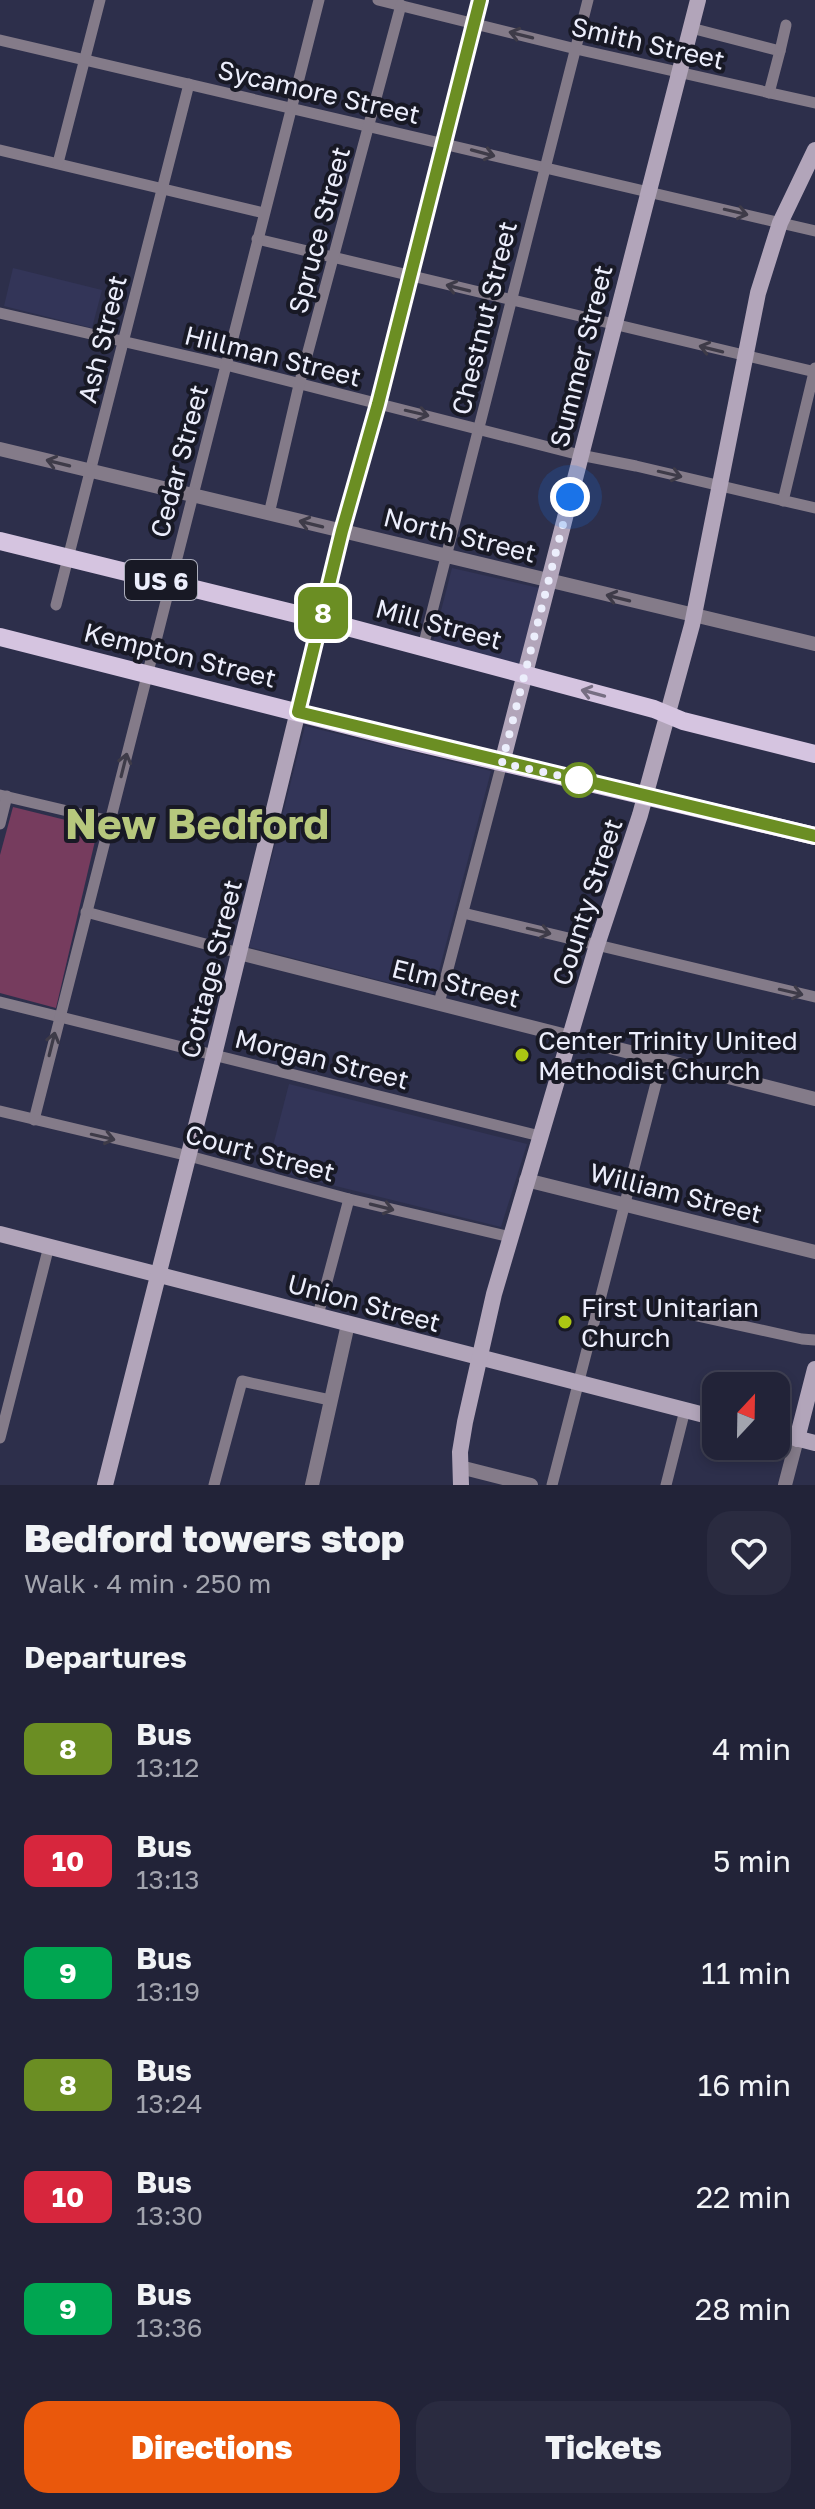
<!DOCTYPE html>
<html lang="en">
<head>
<meta charset="utf-8">
<style>
	body { margin:0; font-family:"Golos Text",sans-serif; background:#2a2b40; color:#f1f3f6; height:100vh; display:flex; flex-direction:column; font-size:30px; white-space:nowrap }
	* { box-sizing:border-box; margin:0 }
	p { font-size:26px; color:#a2a4ae }
	.icon { flex:none; width:44px; height:44px; fill:none; stroke:currentColor; stroke-width:2; stroke-linecap:round; stroke-linejoin:round }
	.map { position:relative; height:1485px; overflow:hidden }
	.panel { display:flex; flex-direction:column; background:#222338; flex:1 }
	.panel>* { flex:none }
	.badge { padding:0 16px; border-radius:12px; font-size:28px; line-height:52px }
	.needle { width:52px; rotate:22deg }
	.fabs { position:absolute; left:702px; top:1372px; display:grid; gap:16px }
	.fabs a { display:grid; place-items:center; width:88px; height:88px; border-radius:16px; background:#222338; box-shadow:0 4px 12px #0003,0 0 0 2px #3f4053; font-size:40px }
	.you { position:absolute; width:40px; height:40px; margin:-20px; border:6px solid #fff; border-radius:50%; background:#1a73e8; box-shadow:0 0 0 12px #1a73e833 }
	.map>.badge { position:absolute; translate:-50% -50%; box-shadow:0 0 0 4px #fff }
	h2 { padding:0 24px; font-size:30px; line-height:72px }
	.round { display:grid; place-items:center; flex:none; width:84px; height:84px; border-radius:24px; background:#2a2b40 }
	.headline { display:flex; align-items:center; justify-content:space-between; height:136px; padding:0 24px }
	h1 { font-size:38px; font-weight:800; line-height:60px }
	.button { display:flex; gap:16px; margin-top:auto; padding:16px 24px }
	.button a { flex:1; height:92px; border-radius:24px; background:#ea580c; color:#fff; font-size:32px; font-weight:800; line-height:92px; text-align:center }
	.button a+a { background:#2a2b40; color:#f1f3f6 }
	ul { padding:0; list-style:none }
	li { display:flex; align-items:center; gap:24px; height:112px; padding:0 24px }
	li div { flex:1 }
	li b { display:block; font-size:30px }
	li em { font-style:normal }
	li .badge { min-width:88px; font-weight:700; text-align:center }
	.map>svg:first-child { display:block }
	.built { fill:#333558 }
	.green { fill:#763c5e }
	.lines { fill:none; stroke-linecap:round; stroke-linejoin:round }
	.minor { stroke:#847b89; stroke-width:11 }
	.tertiary { stroke:#847b89; stroke-width:14 }
	.secondary { stroke:#b2a5ba; stroke-width:16 }
	.primary { stroke:#d5c4e0; stroke-width:18 }
	.oneway { stroke:#3e3b48 }
	.oneway2 { stroke:#766e82 }
	.line-casing { stroke:#fff; stroke-width:18 }
	.line { stroke:#6b8e23; stroke-width:12 }
	.walk { stroke:#eceefc; stroke-width:8; stroke-dasharray:0 14.4 }
	.stop-dot { fill:#fff; stroke:#6b8e23; stroke-width:4 }
	.poi-dot { fill:#acc613; stroke:#181925; stroke-width:3 }
	.labels { text-anchor:middle; dominant-baseline:central; stroke-width:8; stroke-linejoin:round; paint-order:stroke }
	.shield { fill:#181925; stroke:#acaebc; stroke-width:2 }
	.shield-label { font-size:24px; font-weight:bold; fill:#eceefc }
	.street-label { font-size:26px; fill:#eceefc; stroke:#181925 }
	.poi-label { font-size:26px; fill:#eceefc; stroke:#181925; text-anchor:start }
	.town-label { font-size:42px; font-weight:bold; fill:#b7c87d; stroke:#181925 }
</style>
</head>
<body>
<div class="map">
<svg width="815" height="1485" viewBox="0 0 815 1485">
	<rect width="100%" height="100%" fill="#2d2f4b"/>
	<!-- built -->
	<g class="built">
		<polygon points="13,268 102,290 92,328 4,306"/>
		<polygon points="452,568 539,588 519,665 433,642"/>
		<polygon points="305,726 491,771 433,994 249,947"/>
		<polygon points="289,1084 527,1144 501,1227 267,1169"/>
	</g>
	<!-- green -->
	<polygon class="green" points="13,807 98,828 56,1008 0,993 0,855"/>
	<g class="lines">
		<!-- minor -->
		<g class="minor">
			<polyline points="378,0 576,49 815,103"/>
			<polyline points="691,28 780,51 769,93"/>
			<polyline points="0,40 815,231"/>
			<polyline points="780,51 786,25"/>
			<polyline points="0,150 264,213"/>
			<polyline points="58,163 100,0"/>
			<polyline points="257,239 815,372"/>
			<polyline points="0,313 226,365 580,455 636,466 815,508"/>
			<polyline points="783,501 815,368"/>
			<polyline points="269,514 299,385 401,5"/>
			<polyline points="56,605 189,84"/>
			<polyline points="423,647 588,0"/>
			<polyline points="0,795 110,821"/>
			<polyline points="0,824 7,796"/>
			<polyline points="86,912 239,953"/>
			<polyline points="463,913 815,997"/>
			<polyline points="0,1002 540,1136"/>
			<polyline points="439,1003 502,763"/>
			<polyline points="0,1111 189,1156 349,1199 510,1237"/>
			<polyline points="34,1120 319,0"/>
			<polyline points="679,1312 802,1339 815,1340"/>
			<polyline points="318,1315 349,1199"/>
			<polyline points="0,1438 49,1246"/>
			<polyline points="214,1485 242,1381 330,1400"/>
			<polyline points="552,1485 662,1060"/>
			<polyline points="666,1485 685,1410"/>
		</g>
		<!-- tertiary -->
		<g class="tertiary">
			<polyline points="0,449 815,644"/>
			<polyline points="239,953 815,1099"/>
			<polyline points="526,1180 815,1252"/>
			<polyline points="460,1467 531,1485"/>
			<polyline points="312,1485 348,1324"/>
			<polyline points="785,1485 797,1439"/>
		</g>
		<!-- secondary -->
		<g class="secondary">
			<polyline points="502,763 698,0"/>
			<polyline points="0,1234 716,1418"/>
			<polyline points="776,1433 815,1443"/>
			<polyline points="797,1439 815,1369"/>
			<polyline points="105,1485 214,1055 342,531 378,404 480,0"/>
			<polyline points="461,1485 460,1452 465,1422 494,1294 597,945 640,815 692,625 758,293 780,223 815,150"/>
		</g>
		<!-- primary -->
		<g class="primary">
			<polyline points="0,541 321,620 654,709 683,721 815,754"/>
			<polyline points="0,637 398,738 815,836"/>
		</g>
	</g>
	<!-- one-way arrows -->
	<defs><path id="oneway-shaft" d="M-6 0H5M1.5-3L5.5 0L1.5 3" fill="none" stroke-width="1.6" stroke-linecap="round" stroke-linejoin="round" transform="scale(2)"/></defs>
	<g class="oneway">
		<use href="#oneway-shaft" transform="translate(521 35) rotate(-166)"/>
		<use href="#oneway-shaft" transform="translate(483 153) rotate(15)"/>
		<use href="#oneway-shaft" transform="translate(736 212) rotate(13)"/>
		<use href="#oneway-shaft" transform="translate(458 288) rotate(-166)"/>
		<use href="#oneway-shaft" transform="translate(711 349) rotate(-166)"/>
		<use href="#oneway-shaft" transform="translate(417 413) rotate(13)"/>
		<use href="#oneway-shaft" transform="translate(58 463) rotate(-166)"/>
		<use href="#oneway-shaft" transform="translate(670 474) rotate(13)"/>
		<use href="#oneway-shaft" transform="translate(311 524) rotate(-166)"/>
		<use href="#oneway-shaft" transform="translate(618 598) rotate(-166)"/>
		<use href="#oneway-shaft" transform="translate(124 765) rotate(-76)"/>
		<use href="#oneway-shaft" transform="translate(539 931) rotate(13)"/>
		<use href="#oneway-shaft" transform="translate(791 992) rotate(13)"/>
		<use href="#oneway-shaft" transform="translate(52 1044) rotate(-76)"/>
		<use href="#oneway-shaft" transform="translate(103 1137) rotate(13)"/>
		<use href="#oneway-shaft" transform="translate(382 1207) rotate(14)"/>
	</g>
	<use class="oneway2" href="#oneway-shaft" transform="translate(593 693) rotate(-165)"/>
	<g class="lines">
		<defs>
			<polyline id="line" points="480,0 378,404 342,531 298,712 815,836"/>
		</defs>
		<!-- line casing -->
		<use href="#line" class="line-casing"/>
		<!-- line -->
		<use href="#line" class="line"/>
		<!-- walk -->
		<polyline class="walk" points="570,497 502,763 579,780"/>
	</g>
	<!-- markers -->
	<circle class="stop-dot" cx="579" cy="780" r="16"/>
	<g class="poi-dot">
		<circle cx="522" cy="1055" r="8"/>
		<circle cx="565" cy="1322" r="8"/>
	</g>
	<g class="labels">
		<!-- shield labels -->
		<rect class="shield" x="125" y="560" width="72" height="40" rx="6"/>
		<g class="shield-label">
			<text x="161" y="580">US 6</text>
		</g>
		<!-- street labels -->
		<g class="street-label">
			<text transform="translate(648 43) rotate(13)">Smith Street</text>
			<text transform="translate(319 92) rotate(13)">Sycamore Street</text>
			<text transform="translate(319 230) rotate(-75)">Spruce Street</text>
			<text transform="translate(484 318) rotate(-76)">Chestnut Street</text>
			<text transform="translate(102 339) rotate(-76)">Ash Street</text>
			<text transform="translate(273 356) rotate(14)">Hillman Street</text>
			<text transform="translate(581 356) rotate(-76)">Summer Street</text>
			<text transform="translate(179 461) rotate(-75)">Cedar Street</text>
			<text transform="translate(460 535) rotate(14)">North Street</text>
			<text transform="translate(439 624) rotate(15)">Mill Street</text>
			<text transform="translate(180 655) rotate(14)">Kempton Street</text>
			<text transform="translate(587 902) rotate(-72)">County Street</text>
			<text transform="translate(211 969) rotate(-76)">Cottage Street</text>
			<text transform="translate(456 983) rotate(14)">Elm Street</text>
			<text transform="translate(322 1059) rotate(14)">Morgan Street</text>
			<text transform="translate(260 1153) rotate(15)">Court Street</text>
			<text transform="translate(676 1193) rotate(14)">William Street</text>
			<text transform="translate(364 1303) rotate(15)">Union Street</text>
		</g>
		<!-- poi labels -->
		<g class="poi-label">
			<text x="538" y="1040">Center Trinity United<tspan x="538" dy="30">Methodist Church</tspan></text>
			<text x="581" y="1307">First Unitarian<tspan x="581" dy="30">Church</tspan></text>
		</g>
		<!-- town labels -->
		<g class="town-label">
			<text x="197" y="823">New Bedford</text>
		</g>
	</g>
</svg>
<div class="fabs">
<a><svg class="needle" viewBox="-14 -14 28 28"><path d="M0-13l5 13h-10z" fill="#e53935"/><path d="M0 13l5-13h-10z" fill="#a2a4ae"/></svg></a>
</div>
<div class="you" style="left:570px;top:497px"></div>
<b class="badge" style="left:323px;top:613px;background:#6b8e23;color:#fff">8</b>
</div>
<section class="panel">
<div class="headline"><div><h1>Bedford towers stop</h1><p>Walk · 4 min · 250 m</p></div><a class="round"><svg class="icon" aria-label="heart" viewBox="0 0 24 24"><path d="M12 20l-8-8c-3-5 5-10 8-4 3-6 11-1 8 4z"/></svg></a></div>
<h2>Departures</h2>
<ul>
<li><span class="badge" style="background:#6b8e23;color:#fff">8</span><div><b>Bus</b><p>13:12</p></div><em>4 min</em></li>
<li><span class="badge" style="background:#d7263d;color:#fff">10</span><div><b>Bus</b><p>13:13</p></div><em>5 min</em></li>
<li><span class="badge" style="background:#00a651;color:#fff">9</span><div><b>Bus</b><p>13:19</p></div><em>11 min</em></li>
<li><span class="badge" style="background:#6b8e23;color:#fff">8</span><div><b>Bus</b><p>13:24</p></div><em>16 min</em></li>
<li><span class="badge" style="background:#d7263d;color:#fff">10</span><div><b>Bus</b><p>13:30</p></div><em>22 min</em></li>
<li><span class="badge" style="background:#00a651;color:#fff">9</span><div><b>Bus</b><p>13:36</p></div><em>28 min</em></li>
</ul>
<div class="button"><a>Directions</a><a>Tickets</a></div>
</section>
</body>
</html>
